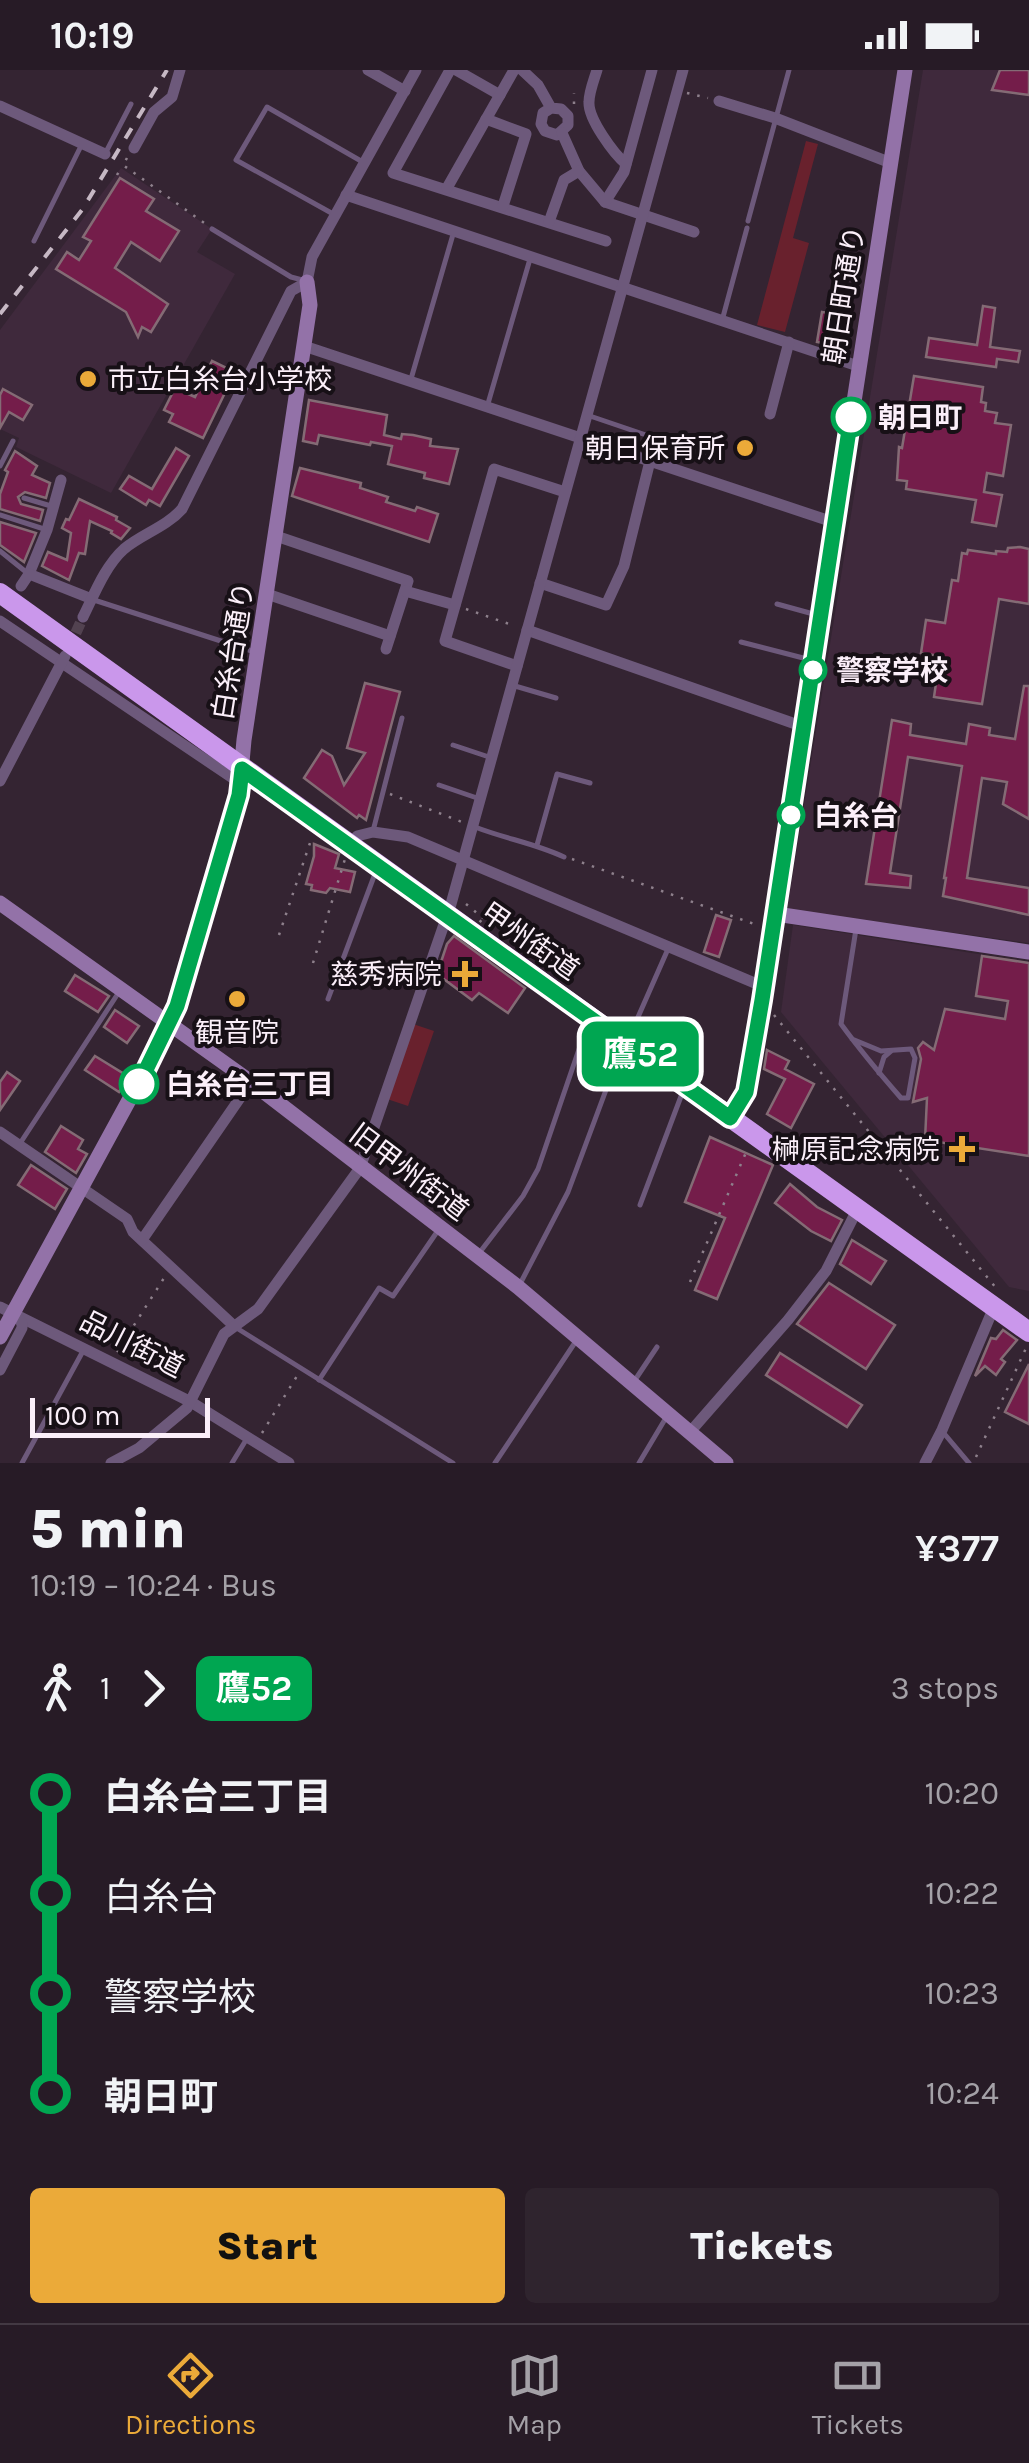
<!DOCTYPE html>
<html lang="en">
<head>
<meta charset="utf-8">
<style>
	body { margin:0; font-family:Karla,"Noto Sans JP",sans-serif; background:#2f242e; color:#f1f3f6; height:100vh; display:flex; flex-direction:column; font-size:38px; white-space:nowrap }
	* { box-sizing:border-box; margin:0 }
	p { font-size:32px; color:#a4a1a7 }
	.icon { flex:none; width:55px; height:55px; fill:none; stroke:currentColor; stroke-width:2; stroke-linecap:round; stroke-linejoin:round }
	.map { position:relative; height:1393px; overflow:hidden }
	.details { display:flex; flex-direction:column; background:#271b26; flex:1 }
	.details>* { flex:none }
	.badge { padding:0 20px; border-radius:15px; font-size:35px; line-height:65px }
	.scale { position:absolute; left:30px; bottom:25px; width:180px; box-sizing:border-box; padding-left:10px; border:5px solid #fbeff9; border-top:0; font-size:28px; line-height:35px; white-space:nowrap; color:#fbeff9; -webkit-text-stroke:8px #171016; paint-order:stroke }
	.map>.badge { position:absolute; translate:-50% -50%; box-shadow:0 0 0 5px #fff }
	.legs { display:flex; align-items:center; gap:15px; height:110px; padding:0 30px; font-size:32px }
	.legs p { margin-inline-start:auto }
	.headline { display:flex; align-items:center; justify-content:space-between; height:170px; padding:0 30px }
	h1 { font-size:55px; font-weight:800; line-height:75px }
	.action { display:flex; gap:20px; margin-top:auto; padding:20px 30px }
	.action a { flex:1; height:115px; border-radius:10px; background:#ebaa39; color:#111; font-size:40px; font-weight:800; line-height:115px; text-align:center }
	.action a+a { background:#2f242e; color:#f1f3f6 }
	ul { padding:0 30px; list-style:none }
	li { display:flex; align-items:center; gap:35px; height:100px; font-size:38px }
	li i { display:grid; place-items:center; width:15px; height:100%; margin:0 12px; background:currentColor }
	li i::after { content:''; width:25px; height:25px; margin:-12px; border:8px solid; border-radius:50%; background:#271b26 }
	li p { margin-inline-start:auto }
	li:first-child i { background:linear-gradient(#0000 50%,currentColor 0) }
	li:last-child i { background:linear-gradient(currentColor 50%,#0000 0) }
	.status { display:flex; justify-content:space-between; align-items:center; height:70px; padding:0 50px; background:#271b26; direction:ltr }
	.status svg { height:28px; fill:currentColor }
	.dock { display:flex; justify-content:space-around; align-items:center; height:140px; border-top:2px solid #433943; background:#271b26; font-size:28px; color:#a4a1a7 }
	.dock a { display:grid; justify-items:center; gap:5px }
	.dock .current { color:#ebaa39 }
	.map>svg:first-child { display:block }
	.built { fill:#3f293c }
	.green { fill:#69212d }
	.building { fill:#741d4a; stroke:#846b75; stroke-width:2.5 }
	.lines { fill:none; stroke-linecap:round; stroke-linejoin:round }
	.street-tunnel { stroke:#524250; stroke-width:11; stroke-dasharray:11 5.5; stroke-linecap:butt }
	.path { stroke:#8e808c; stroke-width:2.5; stroke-dasharray:2.5 8; stroke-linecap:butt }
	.lane { stroke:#6d597b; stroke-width:5 }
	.street { stroke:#6d597b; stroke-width:11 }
	.secondary { stroke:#9372a8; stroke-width:15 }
	.highway { stroke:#ca97eb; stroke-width:20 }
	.rail { stroke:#c6b8c4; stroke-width:4; stroke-dasharray:12 12; stroke-linecap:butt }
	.path-bridge { stroke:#8e808c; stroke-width:2.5; stroke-dasharray:2.5 8; stroke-linecap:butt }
	.line-1-casing { stroke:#fff; stroke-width:22 }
	.line-1 { stroke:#00a651; stroke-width:15 }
	.poi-dot { fill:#ebaa39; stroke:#171016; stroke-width:4 }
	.stop-1-dot { fill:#fff; stroke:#00a651; stroke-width:5 }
	.labels { text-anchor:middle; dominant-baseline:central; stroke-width:8; stroke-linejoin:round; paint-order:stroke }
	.street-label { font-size:28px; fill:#fbeff9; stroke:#171016 }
	.poi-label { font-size:28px; fill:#fbeff9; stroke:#171016; text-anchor:end }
	.stop-label { font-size:28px; font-weight:bold; fill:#fbeff9; stroke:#171016; text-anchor:start }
</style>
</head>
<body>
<div class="status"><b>10:19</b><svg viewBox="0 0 49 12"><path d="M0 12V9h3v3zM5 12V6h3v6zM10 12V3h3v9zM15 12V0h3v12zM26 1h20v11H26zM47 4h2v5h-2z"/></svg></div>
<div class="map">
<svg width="1029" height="1393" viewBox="0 0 1029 1393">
	<rect width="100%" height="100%" fill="#342432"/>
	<!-- built -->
	<g class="built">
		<polygon points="923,0 1029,0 1029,873 787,840"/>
		<polygon points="121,98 212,159 197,182 235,204 111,423 16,377 19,368 0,359 0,260"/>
		<polygon points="793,855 1029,892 1029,1221 1009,1217 781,942"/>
	</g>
	<!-- green -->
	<g class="green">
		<polygon points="806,71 818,74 793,168 809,173 785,262 757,255"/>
		<polygon points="413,954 434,961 408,1036 387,1029"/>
	</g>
	<!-- building -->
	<g class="building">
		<polygon points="1000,0 1029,0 1029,25 992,20"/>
		<polygon points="120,108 154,129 146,141 179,161 160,191 131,172 115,198 168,234 151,262 142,257 138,267 126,242 56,199 67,182 79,190 91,171 83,167"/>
		<polygon points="983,236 995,238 990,277 1020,281 1018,292 997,289 996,297 926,287 929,268 977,275"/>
		<polygon points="822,242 840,245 835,275 817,272"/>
		<polygon points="212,291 235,302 203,368 169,352 173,344 164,340 175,318 195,327"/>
		<polygon points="914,306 983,317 981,332 986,333 985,341 997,343 995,353 1011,355 1003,406 987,403 984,422 1002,425 996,456 972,452 976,430 906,419 907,411 897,410 899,377 902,378"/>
		<polygon points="3,319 32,335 23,350 9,342 0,358 0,325"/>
		<polygon points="309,330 387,345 384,365 401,369 402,364 413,365 431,369 430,376 458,379 449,414 424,408 425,403 388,394 392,376 371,372 370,375 319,365 317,374 303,371"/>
		<polygon points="176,378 189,386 160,436 149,430 146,435 120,419 129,406 152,419"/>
		<polygon points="15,381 37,396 32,405 50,413 46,428 25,422 18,427 21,434 43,440 40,451 0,439 0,424 8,402 5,400"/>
		<polygon points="300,398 361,413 360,418 388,427 386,432 415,441 417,437 438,444 429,472 292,426"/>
		<polygon points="79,429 117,447 116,450 130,458 121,469 111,463 112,461 90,451 85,484 79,483 69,510 42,496 48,482 67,490 71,463 62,458 66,449 69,450"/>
		<polygon points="0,452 36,463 24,492 0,475"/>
		<polygon points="1020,477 1029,479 1029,534 999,529 982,634 934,627 940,586 921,583 926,550 945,553 952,510 958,511 962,483 967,484 968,480 996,484 996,481 1007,482 1008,478"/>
		<polygon points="365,613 400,622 366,750 359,745 357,748 304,708 322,680 332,686 344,715 365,683 347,678"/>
		<polygon points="1024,616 1029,616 1029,749 1003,734 1007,712 982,708 967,808 1029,818 1029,845 943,826 946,808 944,808 962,696 908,687 890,803 911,806 910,818 866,814 892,650 911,654 910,665 966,674 969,654 990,658 989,665 1015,669"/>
		<polygon points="314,774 339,784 335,798 355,802 350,822 330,818 326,823 311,820 312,815 306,814 314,786"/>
		<polygon points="716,845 731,850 719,887 704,882"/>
		<polygon points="454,866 525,918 508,943 479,923 472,930 437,904 447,874"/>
		<polygon points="982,886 1029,893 1029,1086 925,1070 927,1028 913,1032 921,989 918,978 923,972 934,980 945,939 1005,949 1008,931 976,926"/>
		<polygon points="75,905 109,926 98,942 65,921"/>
		<polygon points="115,940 139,956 127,973 104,957"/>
		<polygon points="767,980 789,991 785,999 814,1014 791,1058 767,1044 785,1009 764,999"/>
		<polygon points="95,986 129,1007 119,1022 85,1000"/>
		<polygon points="7,1002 20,1011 0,1040 0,1012"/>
		<polygon points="61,1056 83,1070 78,1079 87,1084 76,1103 45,1082"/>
		<polygon points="710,1067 773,1095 717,1229 695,1220 725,1148 685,1132"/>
		<polygon points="31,1095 67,1119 55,1139 18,1115"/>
		<polygon points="790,1114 817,1137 842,1150 831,1171 811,1161 775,1133"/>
		<polygon points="852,1170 886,1191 871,1214 840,1194"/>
		<polygon points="829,1213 895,1255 866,1299 797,1254"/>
		<polygon points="1003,1260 1017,1270 1001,1289 1005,1292 996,1305 985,1296 975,1306 991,1268 996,1269"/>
		<polygon points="780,1283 862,1335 847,1357 766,1305"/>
		<polygon points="1029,1294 1029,1354 1005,1342"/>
	</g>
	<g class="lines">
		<!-- street-tunnel -->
		<polyline class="street-tunnel" points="69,578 83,547"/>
		<!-- path -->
		<g class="path">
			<polyline points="687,23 708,28"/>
			<polyline points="574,34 574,23"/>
			<polyline points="127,88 123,95 207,155"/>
			<polyline points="117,105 122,96"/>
			<polyline points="466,539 515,556"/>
			<polyline points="390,724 462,752"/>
			<polyline points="572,789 757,855"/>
			<polyline points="466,834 483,848"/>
			<polyline points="279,865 312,767"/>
			<polyline points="313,893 345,789"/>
			<polyline points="774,945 996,1218"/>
			<polyline points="690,1212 747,1080"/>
			<polyline points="117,1282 164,1208"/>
			<polyline points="262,1363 297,1306"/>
			<polyline points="976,1387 1027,1276"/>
		</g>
		<!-- lane -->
		<g class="lane">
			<polyline points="106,82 131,34"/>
			<polyline points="335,145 236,90 267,37 361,91"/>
			<polyline points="748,151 789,0"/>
			<polyline points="212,159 291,207 306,211"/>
			<polyline points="34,171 82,74"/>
			<polyline points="723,247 747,158"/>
			<polyline points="411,309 454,161"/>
			<polyline points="487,337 530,189"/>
			<polyline points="590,346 646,365"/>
			<polyline points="0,396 13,371"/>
			<polyline points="24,428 51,436"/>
			<polyline points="0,445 44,459"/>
			<polyline points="0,481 26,502"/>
			<polyline points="94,530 255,582"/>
			<polyline points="777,534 817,545"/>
			<polyline points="741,572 811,590"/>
			<polyline points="515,616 556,628"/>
			<polyline points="453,675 489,687"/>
			<polyline points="439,715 477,728"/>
			<path d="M475 757C506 769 534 773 564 787"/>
			<polyline points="373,761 402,648"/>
			<polyline points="537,775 557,704 590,713"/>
			<polyline points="328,929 376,801"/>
			<polyline points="631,963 668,879"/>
			<path d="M852 969 881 981 911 979 915 988 908 1028H901C880 1004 860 980 841 954L856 859"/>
			<polyline points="879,1003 884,987 891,981"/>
			<polyline points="19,1075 119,922"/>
			<polyline points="640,1135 683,1021"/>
			<polyline points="480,1182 523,1126 538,1099 589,950"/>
			<polyline points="520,1214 568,1122 622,977"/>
			<polyline points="235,1257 453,1393"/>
			<polyline points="319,1310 379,1218 393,1226 439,1159"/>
			<polyline points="635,1310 657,1277"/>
			<polyline points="942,1361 969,1393"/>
			<polyline points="22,1393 83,1281"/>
			<polyline points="232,1393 246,1370"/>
			<polyline points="495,1393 576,1271"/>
			<polyline points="639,1393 667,1346"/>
		</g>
		<!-- street -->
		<g class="street">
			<polyline points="368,0 405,21"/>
			<polyline points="450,0 393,103 606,171"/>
			<polyline points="456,0 500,25"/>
			<polyline points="522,0 538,15 551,38 561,39 568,46 568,55 557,65 545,61 541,54 543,43 551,38"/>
			<path d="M597 0C594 10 589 22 589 32 588 49 614 84 626 94"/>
			<polyline points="719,31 775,48 891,93"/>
			<polyline points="0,36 105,84"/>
			<polyline points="486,49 526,64 503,136"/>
			<polyline points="562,63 579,101 605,132 694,162"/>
			<polyline points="134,78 154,42 172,27 180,0"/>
			<polyline points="447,118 514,0"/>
			<polyline points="346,125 858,296"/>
			<polyline points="605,132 624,102 652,0"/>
			<polyline points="549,152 564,110 579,101"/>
			<polyline points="304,276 836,453"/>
			<polyline points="770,344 789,272"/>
			<polyline points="276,466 408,511 386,579"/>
			<polyline points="29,504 47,460 61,410"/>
			<polyline points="540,513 606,535 624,496 650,391"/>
			<polyline points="21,516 29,504 92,529"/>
			<polyline points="405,521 455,535"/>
			<polyline points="267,524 390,566"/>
			<path d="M83 547C94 525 105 496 124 479 142 464 166 457 182 439L291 221 307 212 312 187 416 0"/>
			<polyline points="0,551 240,713"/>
			<polyline points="527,560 804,657"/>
			<polyline points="517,596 445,571 494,399 565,422"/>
			<polyline points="0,711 65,586"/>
			<polyline points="357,766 373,762 408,767 764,917"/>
			<polyline points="0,1062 127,1149 133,1162 233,1255"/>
			<polyline points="142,1170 251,1012"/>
			<polyline points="0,1237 191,1332 289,1393"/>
			<polyline points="0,1300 22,1258 22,1253 17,1247"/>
			<polyline points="690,1362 788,1250 826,1201 857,1140"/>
			<polyline points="111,1393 139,1378 187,1338 224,1264 258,1239 360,1098 451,834 683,0"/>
			<polyline points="925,1393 942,1360 994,1237"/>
		</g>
		<!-- secondary -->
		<g class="secondary">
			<polyline points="0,833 251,1012 518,1217 726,1393"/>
			<polyline points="776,844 1029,882"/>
			<polyline points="731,1047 745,1021 762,930 905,0"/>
			<polyline points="0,1267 170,955 239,725 244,670 310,235 307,212"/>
		</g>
		<!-- highway -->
		<polyline class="highway" points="0,523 1029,1262"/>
		<!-- rail -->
		<polyline class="rail" points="0,244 82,140 167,0"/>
		<!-- path-bridge -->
		<polyline class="path-bridge" points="467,869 483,848"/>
	</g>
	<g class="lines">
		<defs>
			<polyline id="line-1" points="139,1014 177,936 239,725 242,699 730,1048 746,1022 762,930 851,347"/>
		</defs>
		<!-- line-1 casing -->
		<use href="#line-1" class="line-1-casing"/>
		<!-- line-1 -->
		<use href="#line-1" class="line-1"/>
	</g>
	<!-- markers -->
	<g class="poi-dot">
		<circle cx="88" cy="309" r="10"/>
		<circle cx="745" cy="378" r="10"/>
		<path d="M460 889h10v10h10v10h-10v10h-10v-10h-10v-10h10z"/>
		<circle cx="237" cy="929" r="10"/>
		<path d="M957 1064h10v10h10v10h-10v10h-10v-10h-10v-10h10z"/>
	</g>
	<g class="stop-1-dot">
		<circle cx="851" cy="347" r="18"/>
		<circle cx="813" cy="600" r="12"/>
		<circle cx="791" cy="745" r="12"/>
		<circle cx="139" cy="1014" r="18"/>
	</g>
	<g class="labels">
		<!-- street labels -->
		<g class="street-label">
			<text transform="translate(844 225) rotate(-81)">朝日町通り</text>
			<text transform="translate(233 581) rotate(-81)">白糸台通り</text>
			<text transform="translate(530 871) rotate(35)">甲州街道</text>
			<text transform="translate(409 1102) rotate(37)">旧甲州街道</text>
			<text transform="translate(132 1274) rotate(27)">品川街道</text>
		</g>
		<!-- poi labels -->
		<g class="poi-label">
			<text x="108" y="309" text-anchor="start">市立白糸台小学校</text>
			<text x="725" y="378">朝日保育所</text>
			<text x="442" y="904">慈秀病院</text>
			<text x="237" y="962" text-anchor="middle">観音院</text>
			<text x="940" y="1079">榊原記念病院</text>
		</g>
		<!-- stop labels -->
		<g class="stop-label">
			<text x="878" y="347">朝日町</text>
			<text x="836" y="600">警察学校</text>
			<text x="814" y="745">白糸台</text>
			<text x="166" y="1014">白糸台三丁目</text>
		</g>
	</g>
</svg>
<div class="scale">100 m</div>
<b class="badge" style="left:640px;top:984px;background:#00a651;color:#fff">鷹52</b>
</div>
<section class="details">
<div class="headline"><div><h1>5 min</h1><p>10:19 – 10:24 · Bus</p></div><b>¥377</b></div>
<div class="legs"><svg class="icon" aria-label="walk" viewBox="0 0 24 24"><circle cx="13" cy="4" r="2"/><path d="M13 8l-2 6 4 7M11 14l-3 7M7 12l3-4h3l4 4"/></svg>1<svg class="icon" aria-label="forward" viewBox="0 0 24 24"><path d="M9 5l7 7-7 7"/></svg><b class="badge" style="background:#00a651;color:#fff">鷹52</b><p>3 stops</p></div>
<ul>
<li><i style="color:#00a651"></i><b>白糸台三丁目</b><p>10:20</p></li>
<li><i style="color:#00a651"></i><span>白糸台</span><p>10:22</p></li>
<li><i style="color:#00a651"></i><span>警察学校</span><p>10:23</p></li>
<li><i style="color:#00a651"></i><b>朝日町</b><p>10:24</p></li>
</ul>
<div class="action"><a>Start</a><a>Tickets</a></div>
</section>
<nav class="dock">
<a class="current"><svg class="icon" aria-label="directions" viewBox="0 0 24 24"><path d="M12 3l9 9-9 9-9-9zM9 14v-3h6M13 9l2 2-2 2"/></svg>Directions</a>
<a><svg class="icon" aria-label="map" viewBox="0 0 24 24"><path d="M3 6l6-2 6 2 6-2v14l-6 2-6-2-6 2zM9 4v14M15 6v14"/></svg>Map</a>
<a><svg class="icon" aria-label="tickets" viewBox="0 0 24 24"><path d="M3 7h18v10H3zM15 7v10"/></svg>Tickets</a>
</nav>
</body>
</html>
